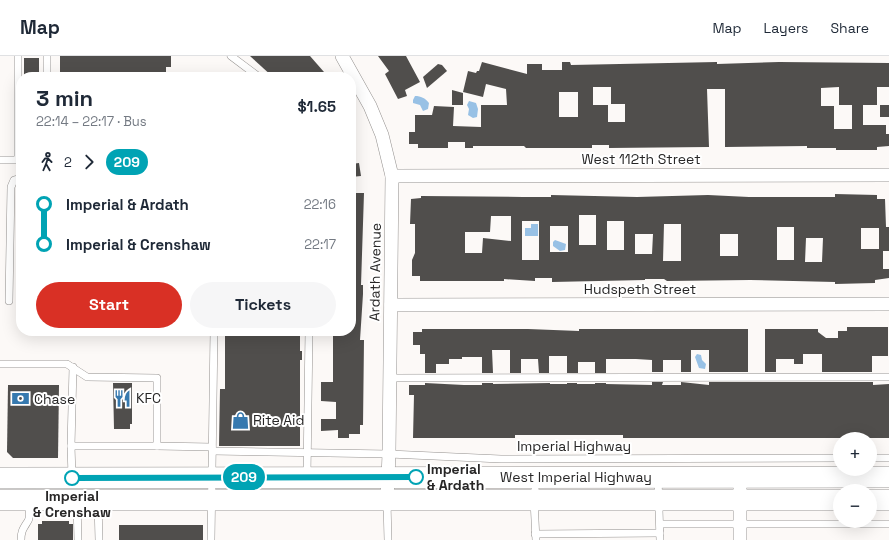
<!DOCTYPE html>
<html lang="en">
<head>
<meta charset="utf-8">
<style>
	body { margin:0; font-family:"Space Grotesk",sans-serif; background:#f6f6f7; color:#1f2937; height:100vh; display:flex; flex-direction:column; font-size:15px; white-space:nowrap }
	* { box-sizing:border-box; margin:0 }
	p { font-size:13px; color:#747a83 }
	.icon { flex:none; width:22px; height:22px; fill:none; stroke:currentColor; stroke-width:2; stroke-linecap:round; stroke-linejoin:round }
	.map { position:relative; flex:1; overflow:hidden }
	.sheet { position:absolute; left:16px; top:16px; width:340px; height:264px; display:flex; flex-direction:column; background:#fff; border-radius:16px; box-shadow:0 4px 16px #0002 }
	.sheet>* { flex:none }
	.badge { padding:0 8px; border-radius:13px; font-size:14px; line-height:26px }
	.fabs { position:absolute; left:833px; top:376px; display:grid; gap:8px }
	.fabs a { display:grid; place-items:center; width:44px; height:44px; border-radius:50%; background:#fff; box-shadow:0 4px 16px #0002; font-size:20px }
	.map>.badge { position:absolute; translate:-50% -50%; box-shadow:0 0 0 2px #fff }
	.legs { display:flex; align-items:center; gap:6px; height:44px; padding:0 20px; font-size:13px }
	.legs p { margin-inline-start:auto }
	.overview { display:flex; align-items:center; justify-content:space-between; height:68px; padding:0 20px }
	h1 { font-size:22px; font-weight:700; line-height:30px }
	.cta { display:flex; gap:8px; margin-top:auto; padding:8px 20px }
	.cta a { flex:1; height:46px; border-radius:24px; background:#d93025; color:#fff; font-size:16px; font-weight:700; line-height:46px; text-align:center }
	.cta a+a { background:#f6f6f7; color:#1f2937 }
	ul { padding:0 20px; list-style:none }
	li { display:flex; align-items:center; gap:14px; height:40px; font-size:15px }
	li i { display:grid; place-items:center; width:6px; height:100%; margin:0 5px; background:currentColor }
	li i::after { content:''; width:10px; height:10px; margin:-5px; border:3px solid; border-radius:50%; background:#fff }
	li p { margin-inline-start:auto }
	li:first-child i { background:linear-gradient(#0000 50%,currentColor 0) }
	li:last-child i { background:linear-gradient(currentColor 50%,#0000 0) }
	header { display:flex; align-items:center; gap:24px; box-sizing:border-box; height:56px; padding:0 20px; background:#fff; border-bottom:1px solid #e0e1e3 }
	header strong { font-size:19px }
	nav { display:flex; gap:22px; margin-inline-start:auto; font-size:14px }
	.map>svg:first-child { display:block }
	.water { fill:#98c1e5 }
	.building { fill:#504e4c; fill-rule:evenodd }
	.lines { fill:none; stroke-linecap:round; stroke-linejoin:round }
	.lane-casing { stroke:#94918f; stroke-width:8 }
	.street-casing { stroke:#94918f; stroke-width:14 }
	.primary-casing { stroke:#94918f; stroke-width:22 }
	.lane { stroke:#fff; stroke-width:7 }
	.street { stroke:#fff; stroke-width:13 }
	.primary { stroke:#fff; stroke-width:21 }
	.line-1-casing { stroke:#fff; stroke-width:9 }
	.line-1 { stroke:#00a3b4; stroke-width:6 }
	.stop-1-dot { fill:#fff; stroke:#00a3b4; stroke-width:2 }
	.labels { text-anchor:middle; dominant-baseline:central; stroke-width:4; stroke-linejoin:round; paint-order:stroke }
	.street-label { font-size:14px; fill:#282727; stroke:#fff }
	.poi-label { font-size:14px; fill:#282727; stroke:#fff; text-anchor:start }
	.stop-label { font-size:14px; font-weight:bold; fill:#282727; stroke:#fff; text-anchor:start }
</style>
</head>
<body>
<header>
<strong>Map</strong>
<nav><a>Map</a><a>Layers</a><a>Share</a></nav>
</header>
<div class="map">
<svg width="889" height="484" viewBox="0 0 889 484">
	<rect width="100%" height="100%" fill="#fcf9f7"/>
	<!-- water -->
	<g class="water">
		<path d="M415 40C421 40 425 42 429 47L428 53 423 55 420 49 413 47V44Z"/>
		<polygon points="469,45 476,47 478,53 477,61 473,62 468,59 469,53 467,49"/>
		<polygon points="531,168 538,168 538,180 525,180 525,172 531,172"/>
		<polygon points="555,184 566,188 565,194 560,195 553,190 553,186"/>
		<polygon points="697,298 701,299 702,304 706,308 705,313 699,312 695,301"/>
	</g>
	<!-- building -->
	<g class="building">
		<polygon points="60,0 171,0 171,11 166,11 166,21 60,21"/>
		<polygon points="250,0 310,0 324,16 317,21 273,21"/>
		<polygon points="378,0 406,0 420,26 405,34 407,40 398,43 385,18 389,15"/>
		<rect x="24" y="2" width="15" height="19"/>
		<path d="M482 6 527 18V8H542V14H562V6H570L571 9 717 6V8L779 6 889 7V31H877V49H863V69H886V78H889V90L877 91V94H836V92H807V90L725 91V33H707L709 91 609 92V89H592V92H526L524 90H473V92H465V86H448V92H418V88H409V76H415V59H432L434 50 454 51 453 70 481 71V49H507L506 33 486 28 483 41 463 36 468 15 476 17 477 15H479ZM593 31H611V48H625V66H608V49H593ZM839 31V49H852V73H834V50H821V32ZM559 36H578V61H559Z"/>
		<polygon points="438,8 442,9 447,15 427,32 423,21"/>
		<polygon points="452,34 463,37 463,49 452,49"/>
		<rect x="880" y="49" width="9" height="12"/>
		<polygon points="359,107 361,120 351,121 351,108"/>
		<polygon points="351,137 364,137 361,229 363,229 363,238 360,284 364,284 363,369 360,369 360,378 349,378 349,382 338,382 338,374 321,375 321,363 336,363 336,346 321,345 321,326 333,326 333,275 351,275"/>
		<path d="M835 138 877 139V143H885L886 171H889V195H883V213H889V222L875 224V227L835 228V226L750 224 667 225 664 223H645V224L552 226V222H535V225L504 223V225H420V220H412V204L415 197V168H410L411 143 421 142V140L523 141H551V139L637 141 708 139 749 141H835ZM579 159H596V189H579ZM491 160H511V185L483 182 482 197H465V176H490ZM522 165H539V204H522ZM607 165H624V194H607ZM664 168H681V205H663ZM550 170H568V196H550ZM777 171H794V204H777ZM861 172H879V193H861ZM635 178H653L652 198H635ZM720 178H738V200H720ZM806 182H823L822 206H805Z"/>
		<polygon points="847,271 888,271 888,300 872,300 872,316 822,316 822,298 803,298 803,308 794,308 794,303 776,303 776,316 765,316 765,273 818,273 818,276 826,282 838,282 838,275 847,275"/>
		<polygon points="422,273 528,273 579,275 579,273 748,273 748,316 709,316 709,294 691,294 691,316 681,316 681,304 663,304 663,316 652,316 652,304 636,303 606,303 606,317 595,317 595,306 578,306 578,317 567,317 567,300 549,300 549,317 539,317 538,303 521,303 521,317 510,317 510,294 492,294 493,317 482,317 482,301 462,301 462,303 449,303 449,308 436,308 436,317 425,317 425,298 420,298 420,289 413,289 413,276 422,276"/>
		<polygon points="225,275 300,275 300,295 302,295 302,304 300,304 300,390 219,390 220,333 225,333"/>
		<polygon points="652,326 663,326 662,329 681,329 681,326 709,329 709,326 873,326 873,329 889,328 889,382 623,382 623,379 515,379 515,382 413,382 414,339 409,339 409,329 425,329 425,327 464,329 482,329 482,327 493,327 493,328 550,327 550,328 567,328 567,327 577,327 577,328 595,328 595,327 606,327 606,328 652,329"/>
		<polygon points="113,327 132,327 132,368 130,368 130,373 114,373"/>
		<polygon points="8,329 59,329 58,402 13,402 7,396"/>
		<polygon points="42,465 69,465 69,468 73,468 73,484 38,484 38,468 42,468"/>
		<rect x="119" y="469" width="84" height="15"/>
	</g>
	<g class="lines">
		<defs>
			<g id="lane">
				<polyline points="47,0 47,21"/>
				<polyline points="231,0 259,21"/>
				<polyline points="0,104 21,104"/>
				<polyline points="18,104 18,0"/>
				<polyline points="9,245 11,131 14,124 21,122"/>
				<polyline points="0,308 67,308 87,321 157,322 157,390 212,391"/>
				<polyline points="390,322 889,321"/>
				<polyline points="71,390 157,390"/>
				<polyline points="213,395 389,398 501,403 840,402"/>
				<polyline points="870,402 889,402"/>
				<polyline points="307,419 309,275"/>
				<polyline points="72,420 71,390 73,311"/>
				<polyline points="658,422 660,484"/>
				<polyline points="536,423 534,444 536,484"/>
				<polyline points="77,446 78,484"/>
				<polyline points="98,446 99,484"/>
				<polyline points="387,446 388,484"/>
				<polyline points="660,468 889,468"/>
				<polyline points="535,478 660,477"/>
				<path d="M21 484C21 475 23 473 28 465 31 460 29 451 28 445"/>
				<polyline points="211,484 214,275"/>
			</g>
			<g id="street">
				<polyline points="342,0 370,50 382,79 392,120 389,398 387,444"/>
				<polyline points="392,120 889,119"/>
				<polyline points="391,249 889,248"/>
				<polyline points="740,484 740,421"/>
			</g>
			<g id="primary">
				<polyline points="0,422 889,421"/>
				<polyline points="0,444 840,444"/>
				<polyline points="870,444 889,444"/>
			</g>
		</defs>
		<!-- lane casing -->
		<use href="#lane" class="lane-casing"/>
		<!-- street casing -->
		<use href="#street" class="street-casing"/>
		<!-- primary casing -->
		<use href="#primary" class="primary-casing"/>
		<!-- lane -->
		<use href="#lane" class="lane"/>
		<!-- street -->
		<use href="#street" class="street"/>
		<!-- primary -->
		<use href="#primary" class="primary"/>
	</g>
	<g class="lines">
		<defs>
			<polyline id="line-1" points="72,422 416,421"/>
		</defs>
		<!-- line-1 casing -->
		<use href="#line-1" class="line-1-casing"/>
		<!-- line-1 -->
		<use href="#line-1" class="line-1"/>
	</g>
	<!-- icons -->
	<defs>
		<symbol id="restaurant-bare" viewBox="-9 -9 18 18"><path d="M-5-6h1v4h1v-4h1v4h1v-4h1v5L-1.5 .5V6h-2V.5L-5-1ZM5-6V6H3V1.5H1.5Q1.5-4 5-6Z" fill="#3679af" stroke="#fff" stroke-width="2.5" paint-order="stroke"/></symbol>
		<symbol id="bank-bare" viewBox="-9 -9 18 18"><path d="M-6-4H6V4H-6ZM0-2.3a2.3 2.3 0 1 0 0 4.6a2.3 2.3 0 1 0 0-4.6Z" fill="#3679af" stroke="#fff" stroke-width="2.5" paint-order="stroke"/></symbol>
		<symbol id="shop-bare" viewBox="-9 -9 18 18"><path d="M-5-2.5h2.3a2.7 3.5 0 0 1 5.4 0H5L5.5 6h-11ZM-1.5-2.5h3a1.5 2.3 0 0 0-3 0Z" fill="#3679af" stroke="#fff" stroke-width="2.5" paint-order="stroke"/></symbol>
	</defs>
	<g fill-rule="evenodd">
		<use href="#restaurant-bare" x="110" y="330" width="25" height="25"/>
		<use href="#bank-bare" x="8" y="330" width="25" height="25"/>
		<use href="#shop-bare" x="228" y="352" width="25" height="25"/>
	</g>
	<!-- markers -->
	<g class="stop-1-dot">
		<circle cx="416" cy="421" r="7"/>
		<circle cx="72" cy="422" r="7"/>
	</g>
	<g class="labels">
		<!-- street labels -->
		<g class="street-label">
			<text x="641" y="103">West 112th Street</text>
			<text transform="translate(375 216) rotate(-89)">Ardath Avenue</text>
			<text x="640" y="233">Hudspeth Street</text>
			<text x="574" y="390">Imperial Highway</text>
			<text x="576" y="421">West Imperial Highway</text>
		</g>
		<!-- poi labels -->
		<g class="poi-label">
			<text x="136" y="342">KFC</text>
			<text x="34" y="343">Chase</text>
			<text x="253" y="364">Rite Aid</text>
		</g>
		<!-- stop labels -->
		<g class="stop-label">
			<text x="427" y="413">Imperial<tspan x="427" dy="16">&amp; Ardath</tspan></text>
			<text x="72" y="440" text-anchor="middle">Imperial<tspan x="72" dy="16">&amp; Crenshaw</tspan></text>
		</g>
	</g>
</svg>
<div class="fabs">
<a>+</a>
<a>−</a>
</div>
<b class="badge" style="left:244px;top:421px;background:#00a3b4;color:#fff">209</b>
<section class="sheet">
<div class="overview"><div><h1>3 min</h1><p>22:14 – 22:17 · Bus</p></div><b>$1.65</b></div>
<div class="legs"><svg class="icon" aria-label="walk" viewBox="0 0 24 24"><circle cx="13" cy="4" r="2"/><path d="M13 8l-2 6 4 7M11 14l-3 7M7 12l3-4h3l4 4"/></svg>2<svg class="icon" aria-label="forward" viewBox="0 0 24 24"><path d="M9 5l7 7-7 7"/></svg><b class="badge" style="background:#00a3b4;color:#fff">209</b></div>
<ul>
<li><i style="color:#00a3b4"></i><b>Imperial &amp; Ardath</b><p>22:16</p></li>
<li><i style="color:#00a3b4"></i><b>Imperial &amp; Crenshaw</b><p>22:17</p></li>
</ul>
<div class="cta"><a>Start</a><a>Tickets</a></div>
</section>
</div>
</body>
</html>
